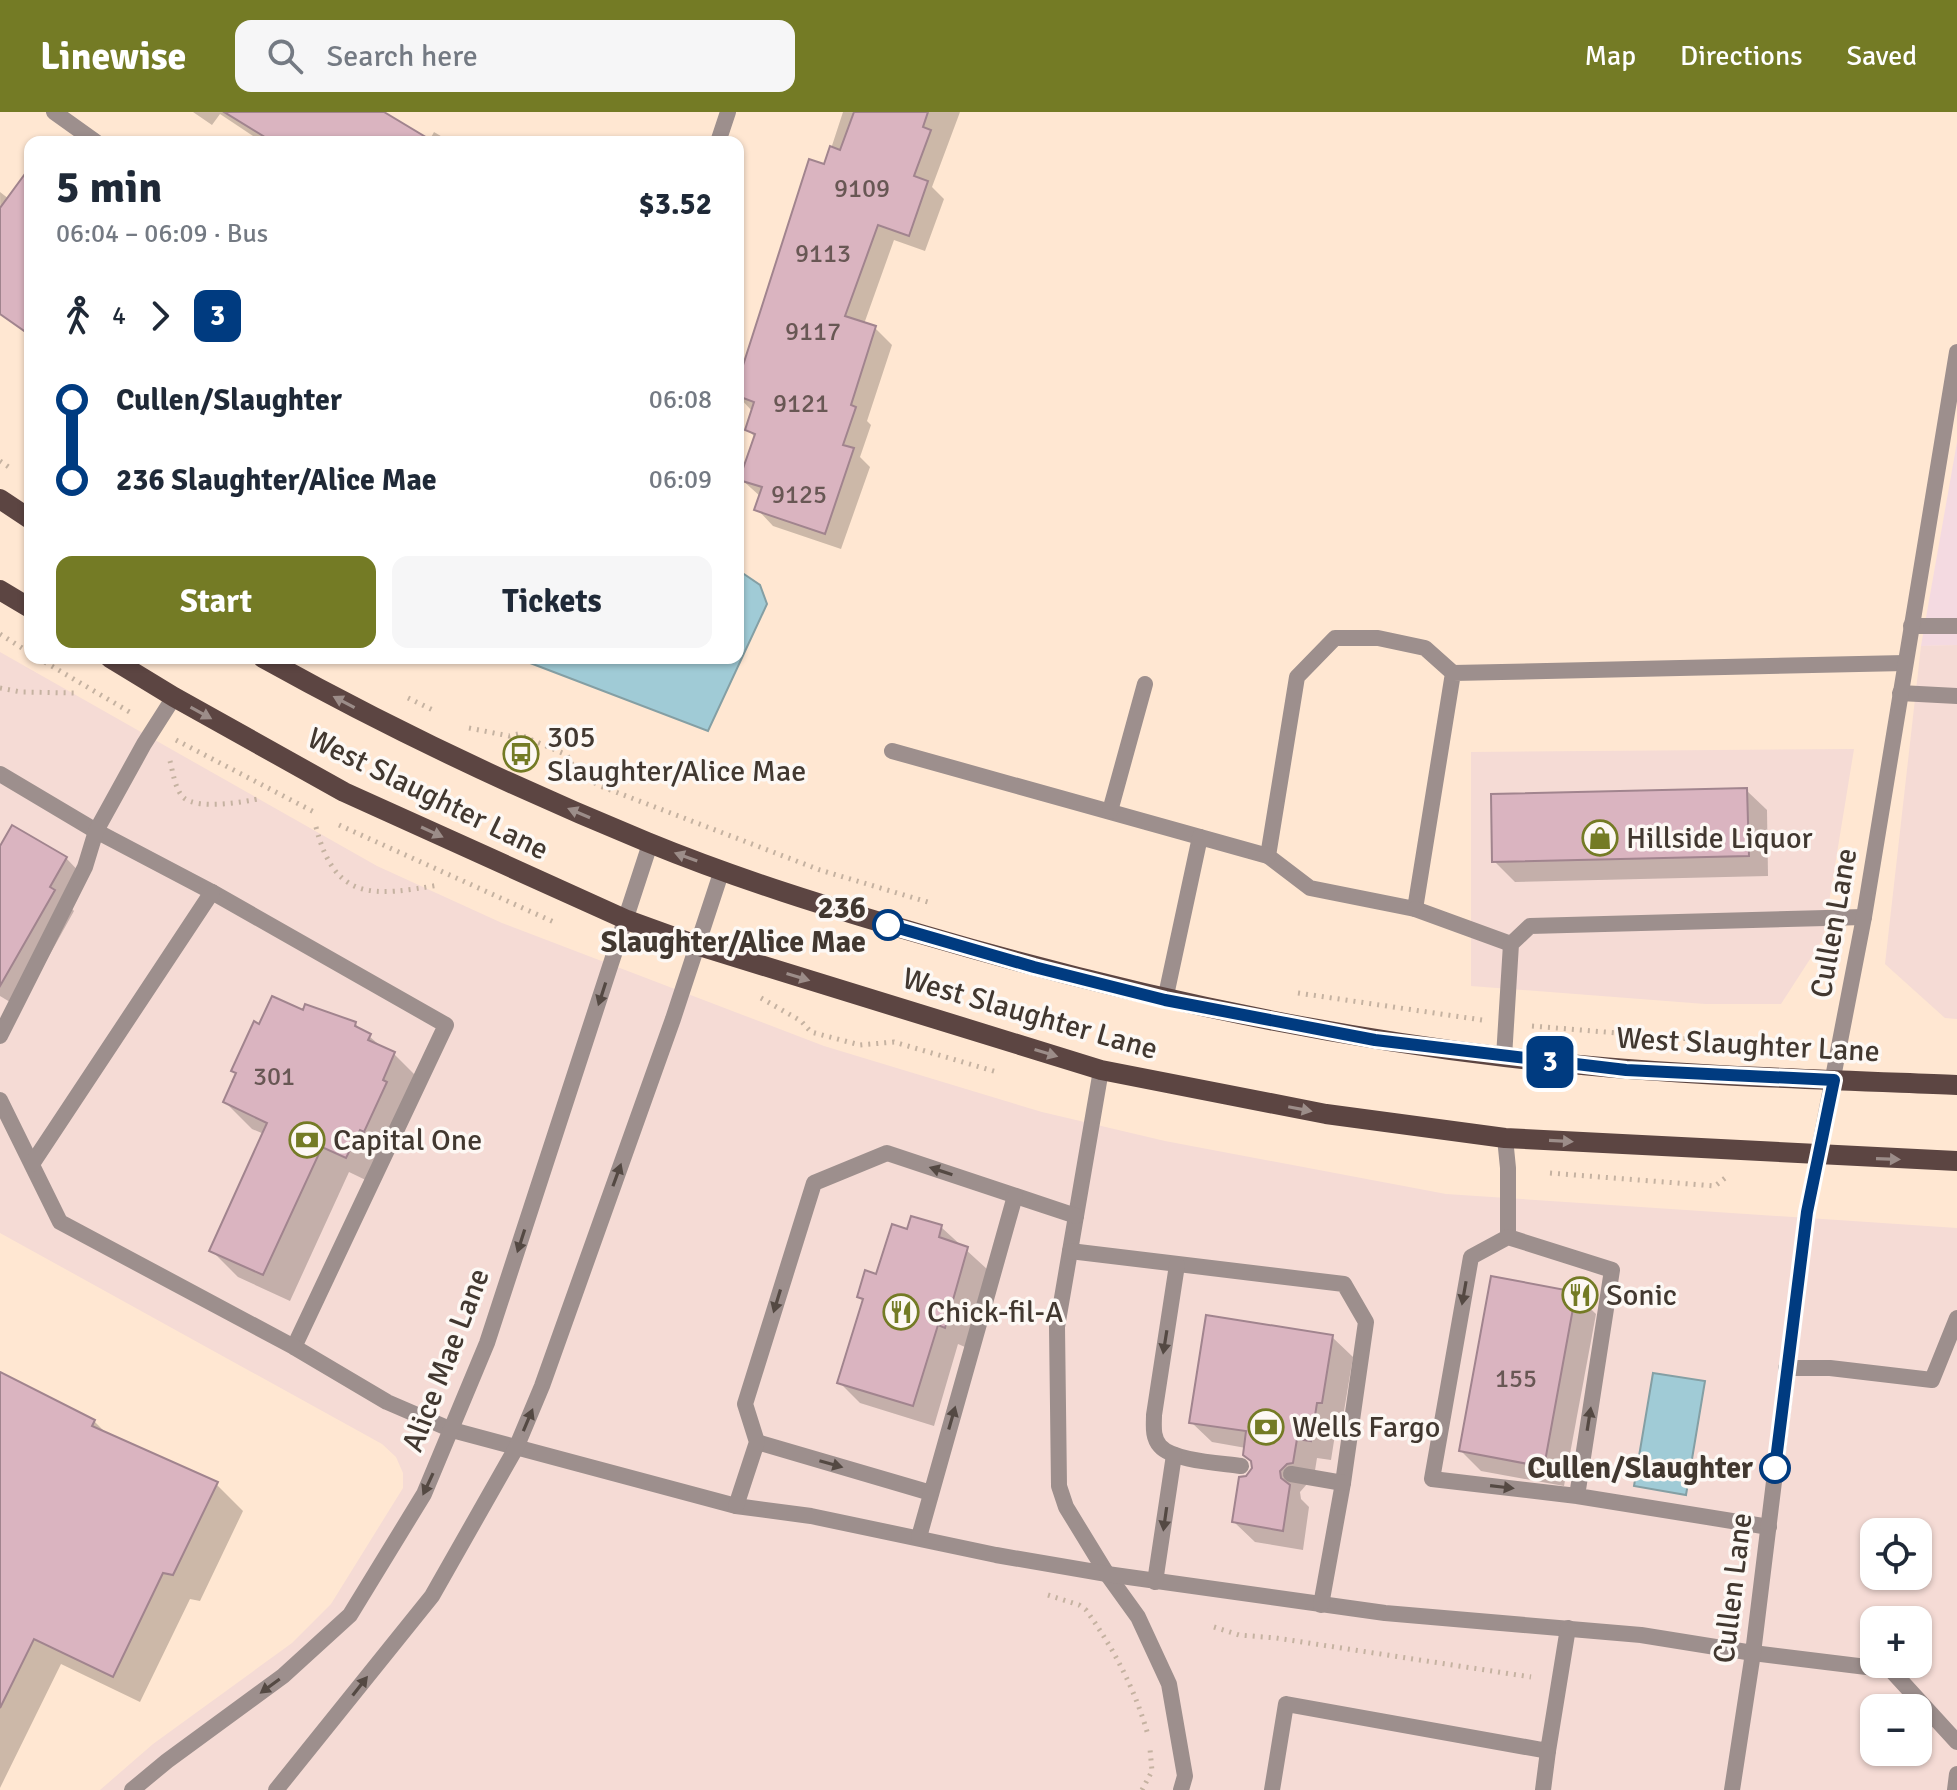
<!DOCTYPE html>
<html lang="en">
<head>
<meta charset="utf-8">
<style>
	body { margin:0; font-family:Signika,sans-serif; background:#f6f6f7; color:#1f2937; height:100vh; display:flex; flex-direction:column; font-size:30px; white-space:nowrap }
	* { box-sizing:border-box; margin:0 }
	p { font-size:26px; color:#747a83 }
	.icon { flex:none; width:44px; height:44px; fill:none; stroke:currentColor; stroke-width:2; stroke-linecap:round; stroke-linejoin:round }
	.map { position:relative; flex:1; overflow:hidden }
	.panel { position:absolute; left:24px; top:24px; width:720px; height:528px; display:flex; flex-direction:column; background:#fff; border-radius:16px; box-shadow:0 2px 6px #0004 }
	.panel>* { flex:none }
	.badge { padding:0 16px; border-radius:12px; font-size:28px; line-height:52px }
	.fabs { position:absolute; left:1860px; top:1406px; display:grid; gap:16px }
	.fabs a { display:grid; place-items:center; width:72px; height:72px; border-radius:16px; background:#fff; box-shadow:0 2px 6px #0004; font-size:40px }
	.map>.badge { position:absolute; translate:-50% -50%; box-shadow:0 0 0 4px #fff }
	.legs { display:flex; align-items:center; gap:12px; height:88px; padding:0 32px; font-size:26px }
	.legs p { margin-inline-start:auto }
	.overview { display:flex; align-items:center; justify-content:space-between; height:136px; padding:0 32px }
	h1 { font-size:44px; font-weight:700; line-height:60px }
	.action { display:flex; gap:16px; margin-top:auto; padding:16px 32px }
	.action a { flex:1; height:92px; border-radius:16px; background:#747b25; color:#fff; font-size:32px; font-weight:700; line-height:92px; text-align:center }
	.action a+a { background:#f6f6f7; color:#1f2937 }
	ul { padding:0 32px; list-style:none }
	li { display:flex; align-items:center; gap:28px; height:80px; font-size:30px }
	li i { display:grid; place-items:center; width:12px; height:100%; margin:0 10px; background:currentColor }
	li i::after { content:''; width:20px; height:20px; margin:-10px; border:6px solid; border-radius:50%; background:#fff }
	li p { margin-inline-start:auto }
	li:first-child i { background:linear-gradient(#0000 50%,currentColor 0) }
	li:last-child i { background:linear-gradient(currentColor 50%,#0000 0) }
	header { display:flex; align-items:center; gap:48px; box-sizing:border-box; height:112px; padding:0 40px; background:#747b25; color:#fff }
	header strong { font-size:38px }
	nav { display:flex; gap:44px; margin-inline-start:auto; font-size:28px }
	.search { width:560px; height:72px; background:#f6f6f7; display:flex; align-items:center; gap:20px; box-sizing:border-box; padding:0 28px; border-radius:16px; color:#747a83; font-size:30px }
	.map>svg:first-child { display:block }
	.commercial { fill:#f5dbd5; fill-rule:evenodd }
	.industrial { fill:#f4dae1 }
	.water { fill:#a0cbd6; stroke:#849fa4; stroke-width:2 }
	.shadow { fill:#0003 }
	.building { fill:#dab4c0; stroke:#a1848e; stroke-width:2 }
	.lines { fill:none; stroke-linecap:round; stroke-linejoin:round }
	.path { stroke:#c5b2a1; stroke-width:5; stroke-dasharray:2 6; stroke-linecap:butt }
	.service { stroke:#9d8f8d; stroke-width:16 }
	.minor { stroke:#9d8f8d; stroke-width:16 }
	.primary { stroke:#5c4542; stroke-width:20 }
	.oneway { fill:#9c8d89 }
	.oneway2 { fill:#544943 }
	.line-1-casing { stroke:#fff; stroke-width:18 }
	.line-1 { stroke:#003b80; stroke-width:12 }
	.stop-1-dot { fill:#fff; stroke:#003b80; stroke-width:4 }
	.labels { text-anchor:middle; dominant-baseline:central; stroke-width:7; stroke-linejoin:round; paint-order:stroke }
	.number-label { font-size:26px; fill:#685754 }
	.poi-label { font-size:30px; fill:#423830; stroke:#fdf8f4; text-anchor:start }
	.street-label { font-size:30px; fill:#423830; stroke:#fdf8f4 }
	.stop-label { font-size:30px; font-weight:bold; fill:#423830; stroke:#fdf8f4; text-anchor:end }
</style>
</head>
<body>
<header>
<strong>Linewise</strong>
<div class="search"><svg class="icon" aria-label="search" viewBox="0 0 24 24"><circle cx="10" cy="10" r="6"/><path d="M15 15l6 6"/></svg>Search here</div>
<nav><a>Map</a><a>Directions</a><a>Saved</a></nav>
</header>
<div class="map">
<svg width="1957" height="1678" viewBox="0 0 1957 1678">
	<rect width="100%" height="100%" fill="#ffe7d2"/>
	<!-- commercial -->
	<g class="commercial">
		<polygon points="1957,533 1957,907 1945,906 1885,852 1921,534"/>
		<path d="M0 540 377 754 502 811 824 934 1042 1000 1165 1029 1446 1082 1957 1116V1678H100L153 1632 292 1531 331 1492 403 1376V1361L396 1345 382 1332 0 1121ZM1874 1420H1918V1464H1874ZM1874 1508H1918V1552H1874ZM1874 1596H1918V1640H1874Z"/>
		<polygon points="1854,637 1823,827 1781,892 1705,892 1471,874 1471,640"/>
	</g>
	<!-- industrial -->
	<polygon class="industrial" points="1957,330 1957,533 1921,534"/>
	<!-- water -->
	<g class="water">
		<polygon points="738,458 760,473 767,492 708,619 517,546 738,546"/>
		<polygon points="1653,1261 1705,1269 1686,1383 1634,1374"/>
	</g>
	<!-- shadow -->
	<g class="shadow">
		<polygon points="193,0 381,0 429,29 434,20 451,30 262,30 220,2 212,13"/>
		<polygon points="843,0 960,0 932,75 944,87 925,139 894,128 864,212 875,216 892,233 867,309 871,313 860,345 870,355 841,437 773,414 757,397 761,385 741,367 756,326 747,317 753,300 738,284 738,275 825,55"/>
		<polygon points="0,80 9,87 30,87 30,225 2,201"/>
		<polygon points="1746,678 1767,698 1768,764 1515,770 1494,749"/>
		<polygon points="0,739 66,746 86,767 70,795 74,799 20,896 0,884"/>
		<polygon points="304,901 355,912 384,937 394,942 421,969 374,1072 349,1060 290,1189 238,1165 211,1138 264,1022 252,1017 225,990 238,963 233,959 260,914"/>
		<polygon points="941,1115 988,1158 965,1235 958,1232 934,1314 860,1291 840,1271 865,1190 859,1185 878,1164 908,1120"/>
		<polygon points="1575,1182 1596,1202 1564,1374 1481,1359 1461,1339"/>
		<polygon points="1332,1225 1353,1245 1342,1311 1337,1310 1331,1348 1317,1346 1313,1371 1307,1372 1300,1380 1301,1387 1309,1395 1303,1438 1255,1430 1234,1410 1247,1366 1254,1357 1246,1336 1212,1330 1191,1310"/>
		<polygon points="0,1262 94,1309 108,1323 216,1372 243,1399 200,1489 190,1487 140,1590 61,1552 0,1676"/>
	</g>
	<!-- building -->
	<g class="building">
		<polygon points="224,0 384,0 434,30 273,30"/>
		<polygon points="854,0 928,0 923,15 931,18 914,64 928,69 909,124 878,113 845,204 876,214 851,293 856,295 843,333 854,336 825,422 754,398 762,375 739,368 755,322 745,318 754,290 738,284 738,269 809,47 824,52 830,34 840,38"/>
		<polygon points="30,55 30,223 0,202 0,96"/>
		<polygon points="1747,676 1749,744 1492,750 1491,682"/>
		<polygon points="12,713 67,745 50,775 55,778 0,874 0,734"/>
		<polygon points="272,884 303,898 305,892 356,910 355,914 371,922 368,928 395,940 383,968 387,970 364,1020 360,1018 346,1046 322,1035 263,1163 209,1139 267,1011 223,990 236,961 231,959 254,909 259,912"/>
		<polygon points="911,1104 942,1113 939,1125 968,1135 945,1216 938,1213 913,1294 837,1271 863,1187 857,1185 865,1158 876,1162 892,1112 907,1117"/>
		<polygon points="1491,1164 1576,1180 1544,1355 1459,1339"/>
		<polygon points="1206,1203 1333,1223 1322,1291 1317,1291 1311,1329 1297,1327 1293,1351 1287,1352 1280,1359 1281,1366 1290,1373 1283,1419 1232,1410 1239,1365 1246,1364 1252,1356 1251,1349 1243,1343 1246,1319 1189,1311"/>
		<polygon points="0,1260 95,1308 92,1314 218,1370 173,1463 163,1461 113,1565 34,1527 0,1596"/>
	</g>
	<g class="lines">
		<!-- path -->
		<g class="path">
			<polyline points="0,349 13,358"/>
			<polyline points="0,522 30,541"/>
			<polyline points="38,546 133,602"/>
			<polyline points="0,576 21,580 76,581"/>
			<polyline points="408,586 435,599"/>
			<polyline points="469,616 509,624 518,622 567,643 576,660 600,674 820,758 931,791"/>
			<polyline points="176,628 316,701"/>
			<path d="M170 649C173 660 175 678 184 686 199 698 245 690 262 686"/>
			<polyline points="339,713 556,811"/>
			<path d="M316 715C335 790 374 784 439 773"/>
			<polyline points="1298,881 1482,908"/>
			<polyline points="761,886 801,909 811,920 860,933 894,930 997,960"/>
			<polyline points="1532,914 1703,928 1709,932"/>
			<polyline points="1550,1061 1715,1074 1725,1066"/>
			<path d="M1048 1483 1079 1493 1086 1498C1114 1537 1135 1577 1148 1623"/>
			<polyline points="1214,1515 1239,1523 1276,1526 1531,1565"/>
			<polyline points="1142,1678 1152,1659 1150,1637"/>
		</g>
		<!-- service -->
		<g class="service">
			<polyline points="1911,514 1957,514"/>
			<polyline points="1453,561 1415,797 1310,776 1268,744 1297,565 1335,526 1378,526 1425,536 1453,561 1905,551"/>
			<polyline points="1900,581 1957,584"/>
			<polyline points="892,639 1200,725"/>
			<polyline points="0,662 96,719 212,780 446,913 294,1235"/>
			<polyline points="1110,699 1145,572"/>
			<polyline points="1415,797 1511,832"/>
			<polyline points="1165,888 1200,725 1268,744"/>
			<polyline points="0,924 85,755 96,719 144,632 174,585"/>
			<polyline points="1504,945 1511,832 1530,814 1864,805"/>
			<polyline points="1101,958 1057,1215 1059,1374 1066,1395 1107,1462 1138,1505 1169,1572 1185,1664 1181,1678"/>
			<polyline points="0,988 60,1110 294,1235 387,1290 452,1318 736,1394 811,1404 996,1443 1107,1462 1385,1501 1641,1523 1753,1541 1891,1558 1957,1630"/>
			<polyline points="1505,1026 1508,1056 1508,1125"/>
			<polyline points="32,1052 212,780"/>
			<polyline points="1070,1139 1344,1172 1366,1210 1343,1371 1321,1493"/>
			<path d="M1177 1153 1154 1303C1154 1313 1152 1325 1160 1334 1173 1349 1221 1351 1241 1354"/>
			<polyline points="1786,1256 1830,1256 1932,1268 1957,1206"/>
			<polyline points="757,1330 931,1381"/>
			<polyline points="1291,1362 1343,1371"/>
			<polyline points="1577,1384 1612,1158 1508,1125 1471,1145 1432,1367 1577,1384 1769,1415"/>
			<polyline points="736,1394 757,1330 745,1292 814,1071 887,1041 1076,1104"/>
			<polyline points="919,1425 1015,1084"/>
			<polyline points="1155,1470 1174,1343"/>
			<polyline points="1272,1678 1286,1592 1548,1639 1568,1516"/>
			<polyline points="1543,1678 1548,1639"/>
			<polyline points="1955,1678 1957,1662"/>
		</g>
		<!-- minor -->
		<g class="minor">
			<polyline points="54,0 96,30"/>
			<polyline points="718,30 728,0"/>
			<polyline points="132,1678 167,1649 283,1564 350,1503 424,1382 487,1231 650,732"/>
			<polyline points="276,1678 432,1484 516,1336 542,1274 673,907 722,758"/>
			<polyline points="1732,1678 1753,1541 1807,1100 1864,805 1957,240"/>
		</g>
		<!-- primary -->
		<g class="primary">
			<polyline points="0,387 30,407"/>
			<polyline points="0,478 30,496"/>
			<polyline points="110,546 174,585 344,680 627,808 696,833 1101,958 1326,1002 1505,1026 1957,1049"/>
			<path d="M263 546C387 615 515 676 647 730 737 767 831 796 924 823 1115 879 1308 922 1505 945 1655 963 1806 967 1957 973"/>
		</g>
	</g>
	<!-- one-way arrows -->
	<defs><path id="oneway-solid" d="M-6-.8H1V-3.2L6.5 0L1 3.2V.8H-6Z" transform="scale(2)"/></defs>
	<g class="oneway">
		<use href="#oneway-solid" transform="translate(344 590) rotate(-152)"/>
		<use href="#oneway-solid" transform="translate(201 601) rotate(29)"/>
		<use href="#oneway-solid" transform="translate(579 701) rotate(-157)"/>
		<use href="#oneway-solid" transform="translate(432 720) rotate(25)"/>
		<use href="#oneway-solid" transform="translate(686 745) rotate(-160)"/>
		<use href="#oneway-solid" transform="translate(798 865) rotate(17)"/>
		<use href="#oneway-solid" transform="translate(1046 941) rotate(17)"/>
		<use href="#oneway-solid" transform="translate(1300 997) rotate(11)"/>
		<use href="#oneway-solid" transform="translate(1561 1029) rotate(3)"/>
		<use href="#oneway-solid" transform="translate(1888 1047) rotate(2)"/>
	</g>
	<g class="oneway2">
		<use href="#oneway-solid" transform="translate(602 882) rotate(108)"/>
		<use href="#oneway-solid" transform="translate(941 1059) rotate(-162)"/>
		<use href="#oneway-solid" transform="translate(617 1063) rotate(-70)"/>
		<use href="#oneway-solid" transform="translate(521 1129) rotate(108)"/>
		<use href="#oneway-solid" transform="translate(1464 1181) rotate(100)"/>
		<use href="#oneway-solid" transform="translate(777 1189) rotate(107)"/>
		<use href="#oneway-solid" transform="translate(1165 1230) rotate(99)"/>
		<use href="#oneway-solid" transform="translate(952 1306) rotate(-74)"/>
		<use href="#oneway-solid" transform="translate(1589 1307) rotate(-81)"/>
		<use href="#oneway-solid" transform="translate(528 1308) rotate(-67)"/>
		<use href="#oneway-solid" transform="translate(831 1352) rotate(16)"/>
		<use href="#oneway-solid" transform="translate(428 1372) rotate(115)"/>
		<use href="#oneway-solid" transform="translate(1502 1375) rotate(7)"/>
		<use href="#oneway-solid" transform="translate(1165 1407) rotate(98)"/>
		<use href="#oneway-solid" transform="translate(270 1574) rotate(144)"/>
		<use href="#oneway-solid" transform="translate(360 1574) rotate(-52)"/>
	</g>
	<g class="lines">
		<defs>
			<polyline id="line-1" points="888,813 1034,855 1165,888 1375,928 1626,958 1834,968 1807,1100 1775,1356"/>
		</defs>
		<!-- line-1 casing -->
		<use href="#line-1" class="line-1-casing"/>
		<!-- line-1 -->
		<use href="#line-1" class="line-1"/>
	</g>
	<!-- icons -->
	<defs>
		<symbol id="bus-ring" viewBox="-11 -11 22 22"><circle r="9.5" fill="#fdf8f4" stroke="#747b25" stroke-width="1.5"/><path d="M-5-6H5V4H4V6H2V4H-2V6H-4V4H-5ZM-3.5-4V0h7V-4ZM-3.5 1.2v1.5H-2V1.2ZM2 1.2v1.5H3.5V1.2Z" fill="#747b25"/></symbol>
		<symbol id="shop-ring" viewBox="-11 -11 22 22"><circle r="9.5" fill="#fdf8f4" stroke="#747b25" stroke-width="1.5"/><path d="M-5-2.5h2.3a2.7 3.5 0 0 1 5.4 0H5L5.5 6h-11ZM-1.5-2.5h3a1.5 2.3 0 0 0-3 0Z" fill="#747b25"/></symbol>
		<symbol id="bank-ring" viewBox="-11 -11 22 22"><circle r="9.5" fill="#fdf8f4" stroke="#747b25" stroke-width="1.5"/><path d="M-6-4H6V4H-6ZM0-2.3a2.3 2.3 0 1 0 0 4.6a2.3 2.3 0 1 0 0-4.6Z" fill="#747b25"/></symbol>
		<symbol id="restaurant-ring" viewBox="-11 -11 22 22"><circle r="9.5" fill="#fdf8f4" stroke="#747b25" stroke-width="1.5"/><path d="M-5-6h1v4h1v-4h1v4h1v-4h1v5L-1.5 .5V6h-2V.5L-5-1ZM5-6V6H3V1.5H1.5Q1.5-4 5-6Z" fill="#747b25"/></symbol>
	</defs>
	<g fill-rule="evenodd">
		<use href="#bus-ring" x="501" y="622" width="40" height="40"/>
		<use href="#shop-ring" x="1580" y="706" width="40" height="40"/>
		<use href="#bank-ring" x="287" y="1008" width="40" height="40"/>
		<use href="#restaurant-ring" x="1560" y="1163" width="40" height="40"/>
		<use href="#restaurant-ring" x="881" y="1180" width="40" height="40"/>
		<use href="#bank-ring" x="1246" y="1295" width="40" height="40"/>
	</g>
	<!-- markers -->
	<g class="stop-1-dot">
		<circle cx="888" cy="813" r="14"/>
		<circle cx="1775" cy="1356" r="14"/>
	</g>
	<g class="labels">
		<!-- number labels -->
		<g class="number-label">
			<text x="862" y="77">9109</text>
			<text x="823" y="142">9113</text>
			<text x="813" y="220">9117</text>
			<text x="801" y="292">9121</text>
			<text x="799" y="383">9125</text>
			<text x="274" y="965">301</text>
			<text x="1516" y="1267">155</text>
		</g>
		<!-- poi labels -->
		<g class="poi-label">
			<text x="547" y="625">305<tspan x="547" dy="34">Slaughter/Alice Mae</tspan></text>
			<text x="1626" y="726">Hillside Liquor</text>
			<text x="333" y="1028">Capital One</text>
			<text x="1606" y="1183">Sonic</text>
			<text x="927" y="1200">Chick-fil-A</text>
			<text x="1292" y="1315">Wells Fargo</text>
		</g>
		<!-- street labels -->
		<g class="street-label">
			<text transform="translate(428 682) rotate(26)">West Slaughter Lane</text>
			<text transform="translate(1834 811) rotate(-80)">Cullen Lane</text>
			<text transform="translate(1030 902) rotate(16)">West Slaughter Lane</text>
			<text transform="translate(1748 933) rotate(3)">West Slaughter Lane</text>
			<text transform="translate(446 1248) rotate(-69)">Alice Mae Lane</text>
			<text transform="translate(1733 1476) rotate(-83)">Cullen Lane</text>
		</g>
		<!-- stop labels -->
		<g class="stop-label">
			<text x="866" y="796">236<tspan x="866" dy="34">Slaughter/Alice Mae</tspan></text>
			<text x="1753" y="1356">Cullen/Slaughter</text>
		</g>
	</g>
</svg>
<div class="fabs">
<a><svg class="icon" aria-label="locate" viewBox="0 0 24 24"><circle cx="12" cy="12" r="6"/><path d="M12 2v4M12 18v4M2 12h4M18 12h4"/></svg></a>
<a>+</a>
<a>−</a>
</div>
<b class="badge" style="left:1550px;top:950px;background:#003b80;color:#fff">3</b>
<section class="panel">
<div class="overview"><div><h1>5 min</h1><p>06:04 – 06:09 · Bus</p></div><b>$3.52</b></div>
<div class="legs"><svg class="icon" aria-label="walk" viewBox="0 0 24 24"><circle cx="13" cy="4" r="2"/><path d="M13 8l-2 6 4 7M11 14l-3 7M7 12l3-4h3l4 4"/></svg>4<svg class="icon" aria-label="forward" viewBox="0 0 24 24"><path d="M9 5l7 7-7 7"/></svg><b class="badge" style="background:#003b80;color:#fff">3</b></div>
<ul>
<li><i style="color:#003b80"></i><b>Cullen/Slaughter</b><p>06:08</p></li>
<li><i style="color:#003b80"></i><b>236 Slaughter/Alice Mae</b><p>06:09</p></li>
</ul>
<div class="action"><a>Start</a><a>Tickets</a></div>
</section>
</div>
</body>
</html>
